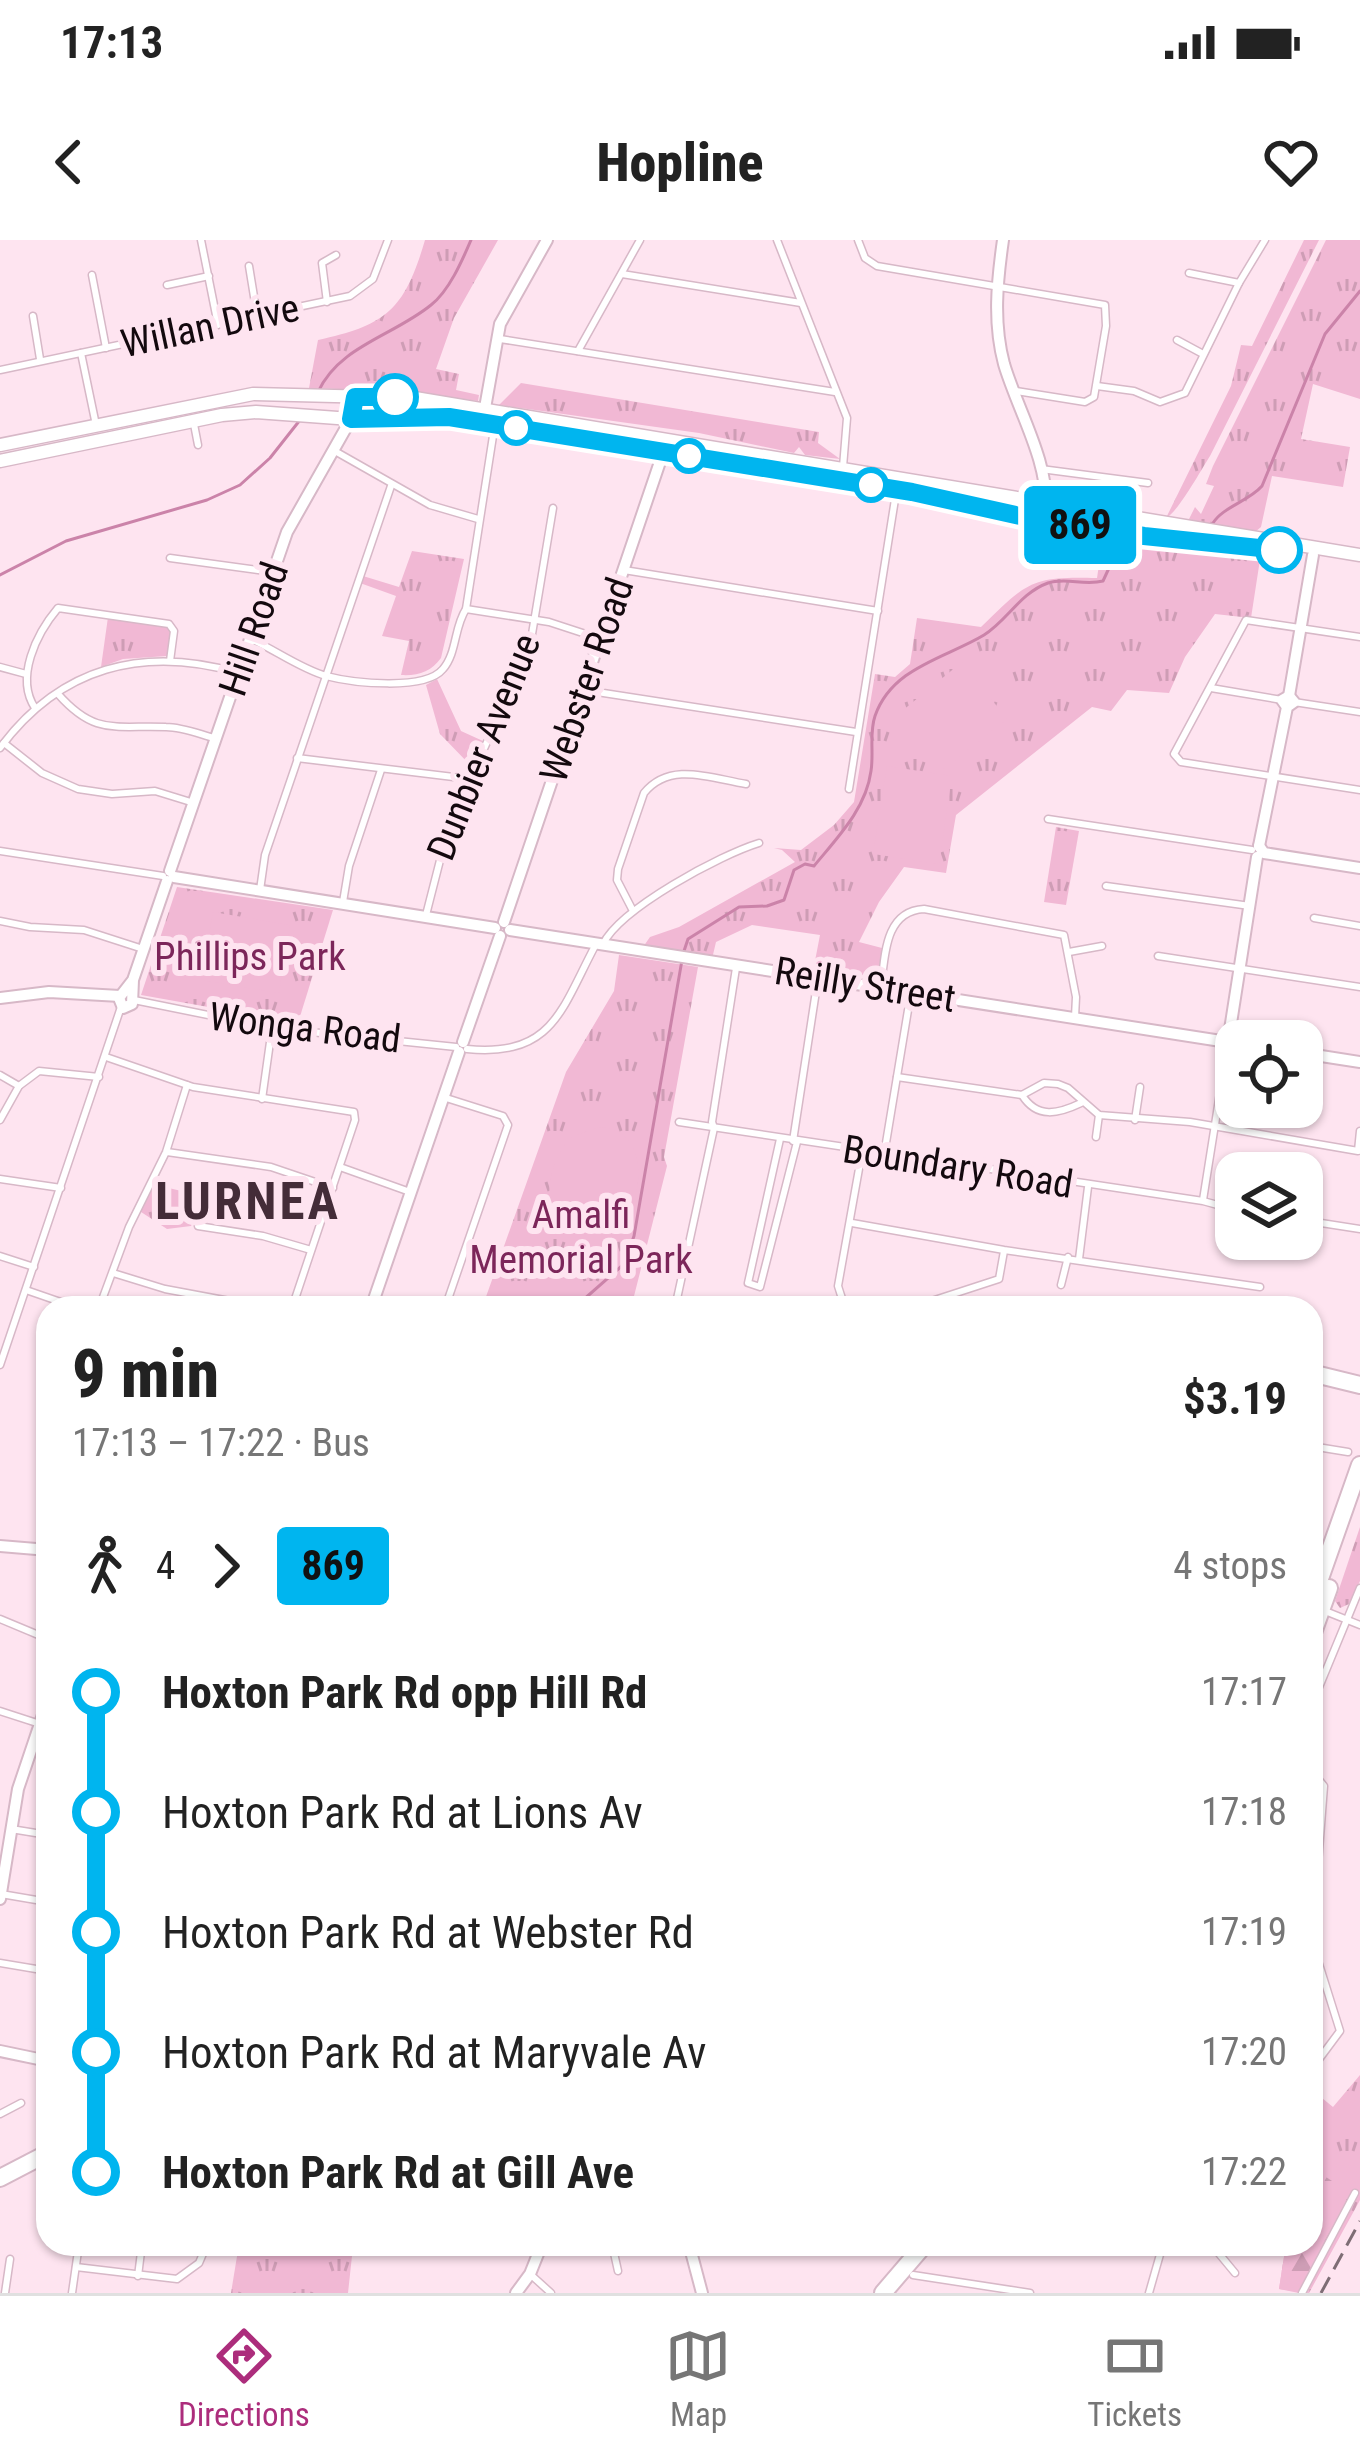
<!DOCTYPE html>
<html lang="en">
<head>
<meta charset="utf-8">
<style>
	body { margin:0; font-family:"Roboto Condensed",sans-serif; background:#f2f2f2; color:#222; height:100vh; display:flex; flex-direction:column; font-size:45px; white-space:nowrap }
	* { box-sizing:border-box; margin:0 }
	p { font-size:39px; color:#767676 }
	.icon { flex:none; width:66px; height:66px; fill:none; stroke:currentColor; stroke-width:2; stroke-linecap:round; stroke-linejoin:round }
	.map { position:relative; flex:1; overflow:hidden }
	.side { position:absolute; left:36px; top:1056px; width:1287px; height:960px; display:flex; flex-direction:column; background:#fff; border-radius:36px; box-shadow:0 3px 9px #0004 }
	.side>* { flex:none }
	.badge { padding:0 24px; border-radius:9px; font-size:42px; line-height:78px }
	.tools { position:absolute; left:1215px; top:780px; display:grid; gap:24px }
	.tools a { display:grid; place-items:center; width:108px; height:108px; border-radius:24px; background:#fff; box-shadow:0 3px 9px #0004; font-size:60px }
	.map>.badge { position:absolute; translate:-50% -50%; box-shadow:0 0 0 6px #fff }
	.legs { display:flex; align-items:center; gap:18px; height:132px; padding:0 36px; font-size:39px }
	.legs p { margin-inline-start:auto }
	.headline { display:flex; align-items:center; justify-content:space-between; height:204px; padding:0 36px }
	h1 { font-size:66px; font-weight:800; line-height:90px }
	ul { padding:0 36px; list-style:none }
	li { display:flex; align-items:center; gap:42px; height:120px; font-size:45px }
	li i { display:grid; place-items:center; width:18px; height:100%; margin:0 15px; background:currentColor }
	li i::after { content:''; width:30px; height:30px; margin:-15px; border:9px solid; border-radius:50%; background:#fff }
	li p { margin-inline-start:auto }
	li:first-child i { background:linear-gradient(#0000 50%,currentColor 0) }
	li:last-child i { background:linear-gradient(currentColor 50%,#0000 0) }
	.status { display:flex; justify-content:space-between; align-items:center; height:84px; padding:0 60px; background:#fff; direction:ltr }
	.status svg { height:33px; fill:currentColor }
	header { display:flex; justify-content:space-between; align-items:center; height:156px; padding:0 36px; background:#fff; font-size:54px; font-weight:800 }
	.tab-bar { display:flex; justify-content:space-around; align-items:center; height:168px; border-top:3px solid #e0e0e0; background:#fff; font-size:33px; color:#767676 }
	.tab-bar a { display:grid; justify-items:center; gap:6px }
	.tab-bar .on { color:#ac2d7c }
	.map>svg:first-child { display:block }
	.grass { fill:url(#grass-tufts) }
	.forest { fill:url(#forest-firs) }
	.garden { fill:#f1b8d4 }
	.lines { fill:none; stroke-linecap:round; stroke-linejoin:round }
	.stream { stroke:#cb83a9; stroke-width:3 }
	.street-casing { stroke:#d7b8c7; stroke-width:9 }
	.secondary-casing { stroke:#d7b8c7; stroke-width:14 }
	.primary-casing { stroke:#d7b8c7; stroke-width:15 }
	.highway-casing { stroke:#d7b8c7; stroke-width:20 }
	.street { stroke:#fff; stroke-width:6 }
	.secondary { stroke:#fff; stroke-width:10 }
	.primary { stroke:#fff; stroke-width:12 }
	.highway { stroke:#fff; stroke-width:16 }
	.rail { stroke:#7e6d75; stroke-width:3; stroke-dasharray:18 9; stroke-linecap:butt }
	.line-1-casing { stroke:#fff; stroke-width:27 }
	.line-1 { stroke:#00b5ef; stroke-width:18 }
	.stop-1-dot { fill:#fff; stroke:#00b5ef; stroke-width:6 }
	.labels { text-anchor:middle; dominant-baseline:central; stroke-width:12; stroke-linejoin:round; paint-order:stroke }
	.street-label { font-size:39px; fill:#13090e; stroke:#fee4f0 }
	.park-label { font-size:39px; fill:#7c265a; stroke:#fee4f0 }
	.district-label { font-size:51px; font-weight:bold; letter-spacing:3px; fill:#442c38; stroke:#fee4f0 }
</style>
</head>
<body>
<div class="status"><b>17:13</b><svg viewBox="0 0 49 12"><path d="M0 12V9h3v3zM5 12V6h3v6zM10 12V3h3v9zM15 12V0h3v12zM26 1h20v11H26zM47 4h2v5h-2z"/></svg></div>
<header><svg class="icon" aria-label="back" viewBox="0 0 24 24"><path d="M15 5l-7 7 7 7"/></svg>Hopline<svg class="icon" aria-label="heart" viewBox="0 0 24 24"><path d="M12 20l-8-8c-3-5 5-10 8-4 3-6 11-1 8 4z"/></svg></header>
<div class="map">
<svg width="1360" height="2053" viewBox="0 0 1360 2053">
	<defs>
		<pattern id="grass-tufts" width="24" height="20" patternUnits="userSpaceOnUse" patternTransform="scale(3)"><rect width="24" height="20" fill="#f1b8d4"/><path d="M3 7l-1-3M5 7V3M7 7l1-3M15 17l-1-3M17 17v-4M19 17l1-3" fill="none" stroke="#ce9db5"/></pattern>
		<pattern id="forest-firs" width="22" height="20" patternUnits="userSpaceOnUse" patternTransform="scale(3)"><rect width="22" height="20" fill="#f1b8d4"/><path d="M5 1l3.5 6h-7zM16 11l3.5 6h-7z" fill="#ce9db5"/></pattern>
	</defs>
	<rect width="100%" height="100%" fill="#fee4f0"/>
	<!-- grass -->
	<g class="grass">
		<path d="M425 0H498L454 78 436 129 459 134 456 150 479 155 478 161 399 151 309 148 318 100C388 85 405 68 425 0Z"/>
		<path d="M1304 0H1319L1210 216C1201 230 1178 272 1166 278L1231 146 1241 105 1252 106Z"/>
		<polygon points="1326,0 1360,0 1360,159 1313,144 1301,199 1350,207 1343,247 1272,236 1261,287 1255,292 1188,281 1195,267 1201,274 1214,246 1206,244 1213,226"/>
		<polygon points="521,143 819,192 818,203 840,219 805,215 799,207 794,213 699,193 499,165"/>
		<path d="M1103 298 1153 306 1261 313 1251 378 1215 374 1185 417 1169 453 1127 450 1111 471 1092 467 956 575 946 633 904 627 879 662 859 702 882 708 878 738 814 726 820 695 752 685 716 702 712 719 643 707 650 697 679 687 795 622 782 610 774 608 801 610 834 585 854 562 875 434 895 437 910 424 917 378 981 387C1027 342 1031 336 1097 338Z"/>
		<path d="M412 311 464 319 441 418C431 432 418 436 401 435L409 401 382 396 396 356 360 343 363 336 399 347Z"/>
		<polygon points="108,377 167,386 171,390 167,416 123,419 101,427"/>
		<polygon points="437,439 461,491 483,501 472,527 440,494 426,445"/>
		<polygon points="1056,587 1079,591 1066,665 1044,662"/>
		<polygon points="177,647 333,670 298,783 141,755"/>
		<polygon points="619,715 698,727 664,917 667,926 631,1068 482,1068 566,832 614,751"/>
		<polygon points="152,944 194,954 195,979 191,986 167,989 138,970"/>
		<polygon points="1360,1287 1360,1341 1349,1364 1340,1368 1335,1361"/>
		<polygon points="1360,1835 1360,1960 1309,2053 1279,2049 1286,2004 1311,2004 1311,1892 1322,1879 1311,1868 1311,1849 1333,1867"/>
		<polygon points="239,2004 360,2004 358,2016 352,2016 348,2053 231,2053"/>
	</g>
	<!-- forest -->
	<polygon class="forest" points="1311,1927 1347,1951 1346,1961 1299,2053 1279,2049 1286,2004 1311,2004"/>
	<!-- garden -->
	<g class="garden">
		<polygon points="962,422 1007,479 940,532 897,475"/>
		<polygon points="887,526 952,536 939,624 873,614"/>
		<polygon points="213,672 290,685 279,753 201,740"/>
		<path d="M599 887C664 888 643 1010 580 992 567 988 558 980 553 968 543 945 556 916 569 898Z"/>
	</g>
	<g class="lines">
		<!-- stream -->
		<g class="stream">
			<path d="M318 152C339 106 393 96 431 65 449 51 462 21 471 0"/>
			<path d="M1213 283C1223 267 1249 261 1262 246L1325 94 1360 51"/>
			<polyline points="0,335 66,301 207,260 240,245 270,218 300,180"/>
			<path d="M684 711 688 699 739 667 767 666 784 660 794 630 805 624 814 626C837 598 866 569 871 531 874 513 869 493 875 476 892 427 946 418 984 395 1007 381 1020 353 1048 343 1066 337 1084 346 1103 341L1115 315 1133 307 1195 310"/>
			<polyline points="574,1068 624,1024 634,996 682,720"/>
		</g>
		<defs>
			<g id="street">
				<polyline points="201,0 218,85"/>
				<polyline points="777,0 847,178 843,227"/>
				<polyline points="858,0 865,18 877,26 1105,65 1106,86 1094,157 1085,162 1016,151"/>
				<polyline points="249,26 257,75"/>
				<polyline points="1189,33 1239,43"/>
				<polyline points="622,34 801,63"/>
				<polyline points="92,35 106,108"/>
				<polyline points="167,45 209,36"/>
				<polyline points="327,62 322,23 336,15"/>
				<polyline points="33,76 40,119"/>
				<polyline points="500,99 835,152"/>
				<polyline points="1177,100 1203,114"/>
				<polyline points="578,111 640,0"/>
				<polyline points="81,113 96,185"/>
				<polyline points="0,130 350,56 373,39 388,0"/>
				<polyline points="1097,146 1134,151 1160,162 1185,153 1239,43 1265,0"/>
				<polyline points="193,179 198,205"/>
				<polyline points="333,210 430,265 478,279"/>
				<polyline points="1041,229 1148,243"/>
				<polyline points="170,318 273,332"/>
				<polyline points="624,330 878,371"/>
				<polyline points="466,369 549,382 601,399"/>
				<polyline points="1360,397 1246,380 1174,514 1181,522 1360,550"/>
				<path d="M251 399C275 410 301 429 326 436 353 443 425 451 443 429 457 413 454 387 466 369L493 196"/>
				<polyline points="0,427 26,434"/>
				<polyline points="1211,448 1282,460"/>
				<polyline points="584,450 856,492"/>
				<path d="M58 454C95 496 115 485 166 487 182 487 199 494 214 498"/>
				<polyline points="1294,462 1360,472"/>
				<path d="M35 468C15 438 36 394 58 368L169 384 174 391 170 421"/>
				<polyline points="4,503 42,533 78,549 112,554 155,551 194,563"/>
				<path d="M0 508C60 427 143 405 239 433"/>
				<polyline points="297,518 470,539"/>
				<polyline points="849,549 896,253"/>
				<polyline points="1048,579 1252,610"/>
				<polyline points="0,611 163,636"/>
				<polyline points="1106,646 1250,666"/>
				<polyline points="260,650 265,615 391,246"/>
				<polyline points="343,662 349,626 381,530"/>
				<path d="M632 669 617 640 618 629 644 553C670 521 710 538 746 544"/>
				<polyline points="426,675 448,589 530,406 553,268"/>
				<polyline points="1314,678 1360,686"/>
				<polyline points="0,681 30,687 84,690 143,709"/>
				<path d="M603 704C621 668 720 615 759 603"/>
				<polyline points="1069,712 1102,706"/>
				<polyline points="1158,716 1360,747"/>
				<path d="M881 747C885 717 884 671 924 669L1064 695 1076 757 1075 777"/>
				<polyline points="134,760 272,788 456,807"/>
				<path d="M467 809C553 817 561 770 595 706"/>
				<polyline points="106,817 193,847 354,872 355,880 292,1068"/>
				<polyline points="0,835 19,846"/>
				<polyline points="897,837 1022,855 1044,843 1058,844 1068,848 1099,875 1190,882 1358,911 1360,891"/>
				<path d="M1022 855C1037 879 1058 874 1081 863"/>
				<polyline points="443,857 503,876 508,885 445,1068"/>
				<polyline points="262,859 272,788"/>
				<polyline points="0,880 19,846 39,831 99,837"/>
				<polyline points="1135,880 1140,847"/>
				<polyline points="679,882 1203,961 1236,970"/>
				<polyline points="1096,897 1099,875"/>
				<polyline points="780,899 748,1043 760,1047 797,902"/>
				<polyline points="793,901 818,738"/>
				<polyline points="167,912 271,927 333,948"/>
				<polyline points="884,915 911,752"/>
				<polyline points="340,927 410,952"/>
				<polyline points="0,939 61,948"/>
				<polyline points="1203,960 1227,809"/>
				<polyline points="1302,980 1360,989"/>
				<polyline points="852,983 1004,1010 1260,1047"/>
				<polyline points="198,986 263,996 311,1010"/>
				<polyline points="0,1016 34,1027"/>
				<polyline points="1079,1019 1088,947"/>
				<polyline points="113,1033 165,1049 267,1068"/>
				<polyline points="1061,1045 1068,1017"/>
				<polyline points="26,1050 78,1068"/>
				<polyline points="99,1068 129,987 166,912 187,845"/>
				<polyline points="675,1068 714,888 712,882 736,728"/>
				<polyline points="845,1068 838,1046 862,912"/>
				<polyline points="910,1068 999,1039 1004,1011"/>
				<polyline points="0,1125 121,767"/>
				<polyline points="1311,1206 1348,1212"/>
				<polyline points="48,1219 48,1246"/>
				<polyline points="1325,1371 1360,1385"/>
				<polyline points="0,1379 48,1399"/>
				<polyline points="1318,1468 1317,1452 1360,1348"/>
				<polyline points="0,1471 40,1484"/>
				<polyline points="1311,1530 1324,1546 1316,1650 1311,1670"/>
				<polyline points="11,1589 48,1595"/>
				<polyline points="1,1654 48,1662"/>
				<polyline points="1311,1714 1319,1724 1340,1791 1311,1830"/>
				<polyline points="0,1723 48,1731"/>
				<polyline points="44,1766 48,1757"/>
				<polyline points="0,1874 21,1863"/>
				<polyline points="612,2004 618,2031"/>
				<polyline points="1211,2004 1235,2033"/>
				<polyline points="76,2027 177,2039 199,2023 207,2004"/>
				<polyline points="530,2034 551,2053"/>
				<polyline points="913,2035 1030,2053"/>
				<polyline points="138,2036 142,2004"/>
				<polyline points="5,2053 10,2019"/>
				<polyline points="72,2053 79,2004"/>
				<polyline points="1149,2053 1163,2004"/>
				<polyline points="1302,2053 1355,1953"/>
			</g>
			<g id="secondary">
				<path d="M1003 0C997 42 993 83 1004 124 1018 171 1049 221 1046 271"/>
				<polyline points="485,168 500,84 547,0"/>
				<polyline points="1289,456 1313,315"/>
				<polyline points="1259,606 1287,467 1282,460 1289,456 1294,462 1287,467"/>
				<polyline points="1259,606 1264,613 1360,628"/>
				<polyline points="170,631 287,292 351,179 355,157"/>
				<polyline points="174,637 495,688"/>
				<polyline points="504,682 665,207"/>
				<polyline points="510,690 1221,801"/>
				<polyline points="133,740 132,764 123,768 119,758 133,740 167,641"/>
				<polyline points="0,758 49,752 120,756"/>
				<polyline points="1229,796 1257,617"/>
				<polyline points="1221,801 1227,809 1234,803"/>
				<polyline points="463,802 500,696"/>
				<polyline points="1302,813 1360,822"/>
				<polyline points="371,1068 459,812"/>
				<polyline points="0,1306 48,1310"/>
				<polyline points="0,1659 18,1549 48,1460"/>
				<polyline points="0,1811 48,1821"/>
				<polyline points="689,2004 702,2053"/>
				<polyline points="516,2053 530,2034 542,2004"/>
			</g>
			<g id="primary">
				<polyline points="0,205 253,154 415,158 1360,315"/>
				<polyline points="0,221 222,175 256,172 351,179 449,177 912,252 1009,274 1144,296 1264,308"/>
			</g>
			<g id="highway">
				<polyline points="1311,1133 1360,1145"/>
				<polyline points="1311,1364 1360,1225"/>
				<polyline points="1311,1398 1329,1348"/>
				<polyline points="0,1938 48,1913"/>
				<polyline points="883,2053 925,2004"/>
			</g>
		</defs>
		<!-- street casing -->
		<use href="#street" class="street-casing"/>
		<!-- secondary casing -->
		<use href="#secondary" class="secondary-casing"/>
		<!-- primary casing -->
		<use href="#primary" class="primary-casing"/>
		<!-- highway casing -->
		<use href="#highway" class="highway-casing"/>
		<!-- street -->
		<use href="#street" class="street"/>
		<!-- secondary -->
		<use href="#secondary" class="secondary"/>
		<!-- primary -->
		<use href="#primary" class="primary"/>
		<!-- highway -->
		<use href="#highway" class="highway"/>
		<!-- rail -->
		<polyline class="rail" points="1321,2053 1360,1981"/>
	</g>
	<g class="lines">
		<defs>
			<polyline id="line-1" points="395,157 355,157 351,179 449,177 912,252 1029,278 1144,296 1279,310"/>
		</defs>
		<!-- line-1 casing -->
		<use href="#line-1" class="line-1-casing"/>
		<!-- line-1 -->
		<use href="#line-1" class="line-1"/>
	</g>
	<!-- markers -->
	<g class="stop-1-dot">
		<circle cx="395" cy="157" r="21"/>
		<circle cx="516" cy="188" r="15"/>
		<circle cx="689" cy="216" r="15"/>
		<circle cx="871" cy="245" r="15"/>
		<circle cx="1279" cy="310" r="21"/>
	</g>
	<g class="labels">
		<!-- street labels -->
		<g class="street-label">
			<text transform="translate(210 86) rotate(-12)">Willan Drive</text>
			<text transform="translate(254 389) rotate(-71)">Hill Road</text>
			<text transform="translate(587 440) rotate(-71)">Webster Road</text>
			<text transform="translate(484 507) rotate(-68)">Dunbier Avenue</text>
			<text transform="translate(865 745) rotate(9)">Reilly Street</text>
			<text transform="translate(305 788) rotate(7)">Wonga Road</text>
			<text transform="translate(958 927) rotate(9)">Boundary Road</text>
		</g>
		<!-- park labels -->
		<g class="park-label">
			<text x="250" y="717">Phillips Park</text>
			<text x="581" y="975">Amalfi<tspan x="581" dy="45">Memorial Park</tspan></text>
		</g>
		<!-- district labels -->
		<g class="district-label">
			<text x="248" y="961">LURNEA</text>
		</g>
	</g>
</svg>
<div class="tools">
<a><svg class="icon" aria-label="locate" viewBox="0 0 24 24"><circle cx="12" cy="12" r="6"/><path d="M12 2v4M12 18v4M2 12h4M18 12h4"/></svg></a>
<a><svg class="icon" aria-label="layers" viewBox="0 0 24 24"><path d="M12 4l9 5-9 5-9-5zM3 14l9 5 9-5"/></svg></a>
</div>
<b class="badge" style="left:1080px;top:285px;background:#00b5ef;color:#111">869</b>
<section class="side">
<div class="headline"><div><h1>9 min</h1><p>17:13 – 17:22 · Bus</p></div><b>$3.19</b></div>
<div class="legs"><svg class="icon" aria-label="walk" viewBox="0 0 24 24"><circle cx="13" cy="4" r="2"/><path d="M13 8l-2 6 4 7M11 14l-3 7M7 12l3-4h3l4 4"/></svg>4<svg class="icon" aria-label="forward" viewBox="0 0 24 24"><path d="M9 5l7 7-7 7"/></svg><b class="badge" style="background:#00b5ef;color:#111">869</b><p>4 stops</p></div>
<ul>
<li><i style="color:#00b5ef"></i><b>Hoxton Park Rd opp Hill Rd</b><p>17:17</p></li>
<li><i style="color:#00b5ef"></i><span>Hoxton Park Rd at Lions Av</span><p>17:18</p></li>
<li><i style="color:#00b5ef"></i><span>Hoxton Park Rd at Webster Rd</span><p>17:19</p></li>
<li><i style="color:#00b5ef"></i><span>Hoxton Park Rd at Maryvale Av</span><p>17:20</p></li>
<li><i style="color:#00b5ef"></i><b>Hoxton Park Rd at Gill Ave</b><p>17:22</p></li>
</ul>
</section>
</div>
<nav class="tab-bar">
<a class="on"><svg class="icon" aria-label="directions" viewBox="0 0 24 24"><path d="M12 3l9 9-9 9-9-9zM9 14v-3h6M13 9l2 2-2 2"/></svg>Directions</a>
<a><svg class="icon" aria-label="map" viewBox="0 0 24 24"><path d="M3 6l6-2 6 2 6-2v14l-6 2-6-2-6 2zM9 4v14M15 6v14"/></svg>Map</a>
<a><svg class="icon" aria-label="tickets" viewBox="0 0 24 24"><path d="M3 7h18v10H3zM15 7v10"/></svg>Tickets</a>
</nav>
</body>
</html>
